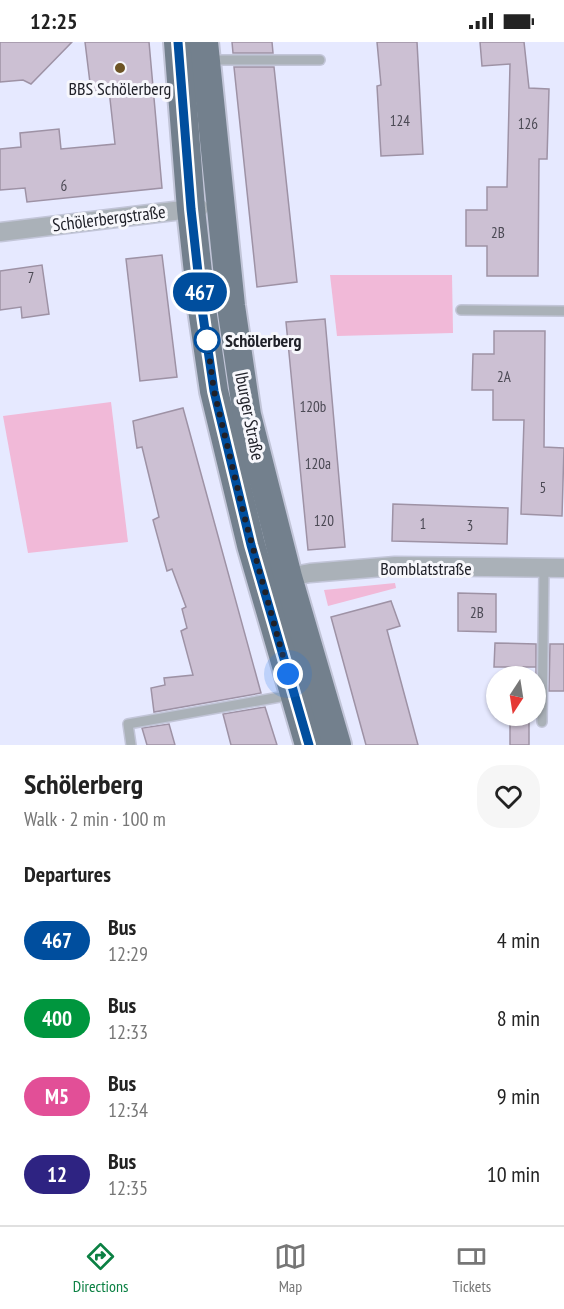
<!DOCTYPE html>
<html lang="en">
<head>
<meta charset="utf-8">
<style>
	body { margin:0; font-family:"PT Sans Narrow",sans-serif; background:#f6f6f6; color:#222; height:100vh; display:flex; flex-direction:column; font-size:22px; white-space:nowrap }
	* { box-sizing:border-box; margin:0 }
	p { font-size:20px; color:#767676 }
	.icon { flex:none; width:33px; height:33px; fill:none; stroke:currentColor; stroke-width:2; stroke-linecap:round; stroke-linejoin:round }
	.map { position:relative; height:703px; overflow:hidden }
	.drawer { display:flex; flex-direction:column; background:#fff; flex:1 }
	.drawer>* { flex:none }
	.badge { padding:0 12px; border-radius:20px; font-size:21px; line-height:39px }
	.needle { width:39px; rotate:192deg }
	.fabs { position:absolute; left:486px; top:624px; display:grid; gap:12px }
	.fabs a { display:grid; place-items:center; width:60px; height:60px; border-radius:50%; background:#fff; box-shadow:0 2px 4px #0004; font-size:30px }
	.you { position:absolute; width:30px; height:30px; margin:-15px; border:4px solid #fff; border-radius:50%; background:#1a73e8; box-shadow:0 0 0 9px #1a73e833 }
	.map>.badge { position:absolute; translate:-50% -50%; box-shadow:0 0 0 3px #fff }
	h2 { padding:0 24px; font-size:22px; line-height:54px }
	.round { display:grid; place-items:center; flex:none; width:63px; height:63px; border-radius:24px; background:#f6f6f6 }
	.summary { display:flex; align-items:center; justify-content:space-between; height:102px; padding:0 24px }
	h1 { font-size:28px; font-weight:700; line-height:45px }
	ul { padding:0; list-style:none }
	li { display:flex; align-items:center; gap:18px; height:78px; padding:0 24px }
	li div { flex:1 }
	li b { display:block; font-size:22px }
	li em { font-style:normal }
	li .badge { min-width:66px; font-weight:700; text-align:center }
	.status { display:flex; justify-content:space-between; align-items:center; height:42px; padding:0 30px; background:#fff; direction:ltr }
	.status svg { height:16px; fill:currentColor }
	.menu { display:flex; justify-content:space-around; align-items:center; height:84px; border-top:2px solid #e0e0e0; background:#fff; font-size:16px; color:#767676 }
	.menu a { display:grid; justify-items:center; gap:3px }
	.menu .selected { color:#0b8043 }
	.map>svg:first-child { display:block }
	.green { fill:#f1b9d8 }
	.building { fill:#ccc0d3; stroke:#9e92a5; stroke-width:1.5 }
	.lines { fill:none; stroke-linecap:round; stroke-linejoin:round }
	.lane-casing { stroke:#c2c5d8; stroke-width:12 }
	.street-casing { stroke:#c2c5d8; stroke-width:21 }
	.primary-casing { stroke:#c2c5d8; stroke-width:32 }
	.lane { stroke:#aab1b8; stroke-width:9 }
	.street { stroke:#aab1b8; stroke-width:18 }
	.primary { stroke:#73808d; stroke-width:28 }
	.line-casing { stroke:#fff; stroke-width:14 }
	.line { stroke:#004e9e; stroke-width:9 }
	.walk { stroke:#202129; stroke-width:6; stroke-dasharray:0 10.8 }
	.poi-dot { fill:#6d5425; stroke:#f7f7fc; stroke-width:2 }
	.stop-dot { fill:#fff; stroke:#004e9e; stroke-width:3 }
	.labels { text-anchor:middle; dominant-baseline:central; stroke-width:6; stroke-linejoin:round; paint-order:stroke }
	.number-label { font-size:15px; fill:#4b4954 }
	.poi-label { font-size:18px; fill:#202129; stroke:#f7f7fc }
	.street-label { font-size:18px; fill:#202129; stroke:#f7f7fc }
	.stop-label { font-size:18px; font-weight:bold; fill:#202129; stroke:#f7f7fc; text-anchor:start }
</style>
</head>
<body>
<div class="status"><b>12:25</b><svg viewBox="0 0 49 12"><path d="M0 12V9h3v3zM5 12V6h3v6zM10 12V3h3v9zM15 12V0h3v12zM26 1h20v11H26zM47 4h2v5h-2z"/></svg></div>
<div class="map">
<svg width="564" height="703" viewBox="0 0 564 703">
	<rect width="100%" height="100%" fill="#e6e9ff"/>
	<!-- green -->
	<g class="green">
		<polygon points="330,233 452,233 453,291 337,294"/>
		<polygon points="111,360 128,500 28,511 3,374"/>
		<polygon points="395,541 396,546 328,564 324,548"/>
	</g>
	<!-- building -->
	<g class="building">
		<polygon points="0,0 72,0 31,42 23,38 0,40"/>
		<polygon points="85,0 149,0 162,146 27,160 25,146 0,148 0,107 21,105 20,91 59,87 61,107 115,102 109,48 91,49"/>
		<polygon points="232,0 272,0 273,11 233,11"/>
		<polygon points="377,0 417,0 423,112 381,114 377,44 381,43"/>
		<polygon points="480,0 524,0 529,46 549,47 547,117 539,117 538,234 487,234 487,204 466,204 466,168 487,168 487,145 507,145 510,22 482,24"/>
		<polygon points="234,25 274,25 297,240 257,245"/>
		<polygon points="162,213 177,335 140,339 126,217"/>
		<polygon points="42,223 49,272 22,276 21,265 0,268 0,229"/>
		<polygon points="325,277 345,505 308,508 286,280"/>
		<polygon points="494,289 545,289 544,405 564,406 562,474 521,472 524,378 493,378 493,348 472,348 473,312 494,312"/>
		<polygon points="183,366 261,651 154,670 151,646 165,643 164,636 193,633 181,589 187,586 182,567 186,565 172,527 167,529 153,478 159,475 142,405 137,406 133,379"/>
		<polygon points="393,462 508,466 507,502 392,499"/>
		<polygon points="458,551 496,552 496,590 458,589"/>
		<polygon points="391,559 400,584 387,588 418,703 366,703 331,575"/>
		<polygon points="495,601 536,602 536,649 536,625 494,625"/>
		<polygon points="550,602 564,602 564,649 549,649"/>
		<polygon points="265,665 277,703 231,703 223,672"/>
		<polygon points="510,679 529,680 529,703 510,703"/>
		<polygon points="169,682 175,703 147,703 142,686"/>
	</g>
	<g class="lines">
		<defs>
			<g id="lane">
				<polyline points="208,18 320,18"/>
				<polyline points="461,268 564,269"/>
				<polyline points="542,680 544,527"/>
				<polyline points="131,703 128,682 291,653"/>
			</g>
			<g id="street">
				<polyline points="0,190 199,166"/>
				<polyline points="288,535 310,531 395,524 564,526"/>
			</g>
			<g id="primary">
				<polyline points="178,0 191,167 202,267 214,349 251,503 309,703"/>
				<polyline points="204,0 231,264 247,373 288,535 337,703"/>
			</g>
		</defs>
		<!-- lane casing -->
		<use href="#lane" class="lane-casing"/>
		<!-- street casing -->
		<use href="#street" class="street-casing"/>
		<!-- primary casing -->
		<use href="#primary" class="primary-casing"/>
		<!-- lane -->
		<use href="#lane" class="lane"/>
		<!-- street -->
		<use href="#street" class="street"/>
		<!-- primary -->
		<use href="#primary" class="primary"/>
	</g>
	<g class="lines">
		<defs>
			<polyline id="line" points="178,0 191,167 202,267 214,349 251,503 309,703"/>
		</defs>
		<!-- line casing -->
		<use href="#line" class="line-casing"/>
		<!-- line -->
		<use href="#line" class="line"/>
		<!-- walk -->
		<polyline class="walk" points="207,298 214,349 246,481 288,632"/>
	</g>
	<!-- markers -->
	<circle class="poi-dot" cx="120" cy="26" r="6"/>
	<circle class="stop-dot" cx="207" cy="298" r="12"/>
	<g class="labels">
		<!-- number labels -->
		<g class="number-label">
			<text x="400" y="78">124</text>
			<text x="528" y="81">126</text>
			<text x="64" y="143">6</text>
			<text x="498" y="190">2B</text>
			<text x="31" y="235">7</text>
			<text x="504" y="334">2A</text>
			<text x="313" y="364">120b</text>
			<text x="318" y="421">120a</text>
			<text x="543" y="445">5</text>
			<text x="324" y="478">120</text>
			<text x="423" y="481">1</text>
			<text x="470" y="483">3</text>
			<text x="477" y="570">2B</text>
		</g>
		<!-- poi labels -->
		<g class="poi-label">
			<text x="120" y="46">BBS Schölerberg</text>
		</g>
		<!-- street labels -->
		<g class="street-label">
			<text transform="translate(109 176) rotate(-7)">Schölerbergstraße</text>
			<text transform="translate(250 374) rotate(79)">Iburger Straße</text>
			<text x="426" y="526">Bomblatstraße</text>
		</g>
		<!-- stop labels -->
		<g class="stop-label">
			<text x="225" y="298">Schölerberg</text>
		</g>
	</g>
</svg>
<div class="fabs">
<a><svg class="needle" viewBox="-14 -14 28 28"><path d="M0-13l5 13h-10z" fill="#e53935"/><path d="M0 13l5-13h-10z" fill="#767676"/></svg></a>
</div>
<div class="you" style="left:288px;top:632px"></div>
<b class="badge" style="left:200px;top:250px;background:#004e9e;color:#fff">467</b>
</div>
<section class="drawer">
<div class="summary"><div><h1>Schölerberg</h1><p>Walk · 2 min · 100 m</p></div><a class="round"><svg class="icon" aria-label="heart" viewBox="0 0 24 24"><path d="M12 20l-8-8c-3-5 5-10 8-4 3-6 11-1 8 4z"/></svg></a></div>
<h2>Departures</h2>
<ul>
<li><span class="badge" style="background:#004e9e;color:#fff">467</span><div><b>Bus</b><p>12:29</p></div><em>4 min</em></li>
<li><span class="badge" style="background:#00963e;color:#fff">400</span><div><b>Bus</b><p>12:33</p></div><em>8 min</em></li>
<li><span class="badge" style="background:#e24f97;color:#fff">M5</span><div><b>Bus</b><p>12:34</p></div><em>9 min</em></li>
<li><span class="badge" style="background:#2e2382;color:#fff">12</span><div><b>Bus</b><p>12:35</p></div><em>10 min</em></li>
</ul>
</section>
<nav class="menu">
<a class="selected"><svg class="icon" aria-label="directions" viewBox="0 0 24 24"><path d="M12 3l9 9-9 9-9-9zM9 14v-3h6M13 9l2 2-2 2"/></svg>Directions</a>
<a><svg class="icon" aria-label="map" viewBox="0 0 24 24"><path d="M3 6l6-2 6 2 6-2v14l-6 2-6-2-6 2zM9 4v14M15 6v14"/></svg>Map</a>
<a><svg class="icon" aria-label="tickets" viewBox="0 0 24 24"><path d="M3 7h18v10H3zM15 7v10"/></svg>Tickets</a>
</nav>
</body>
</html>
